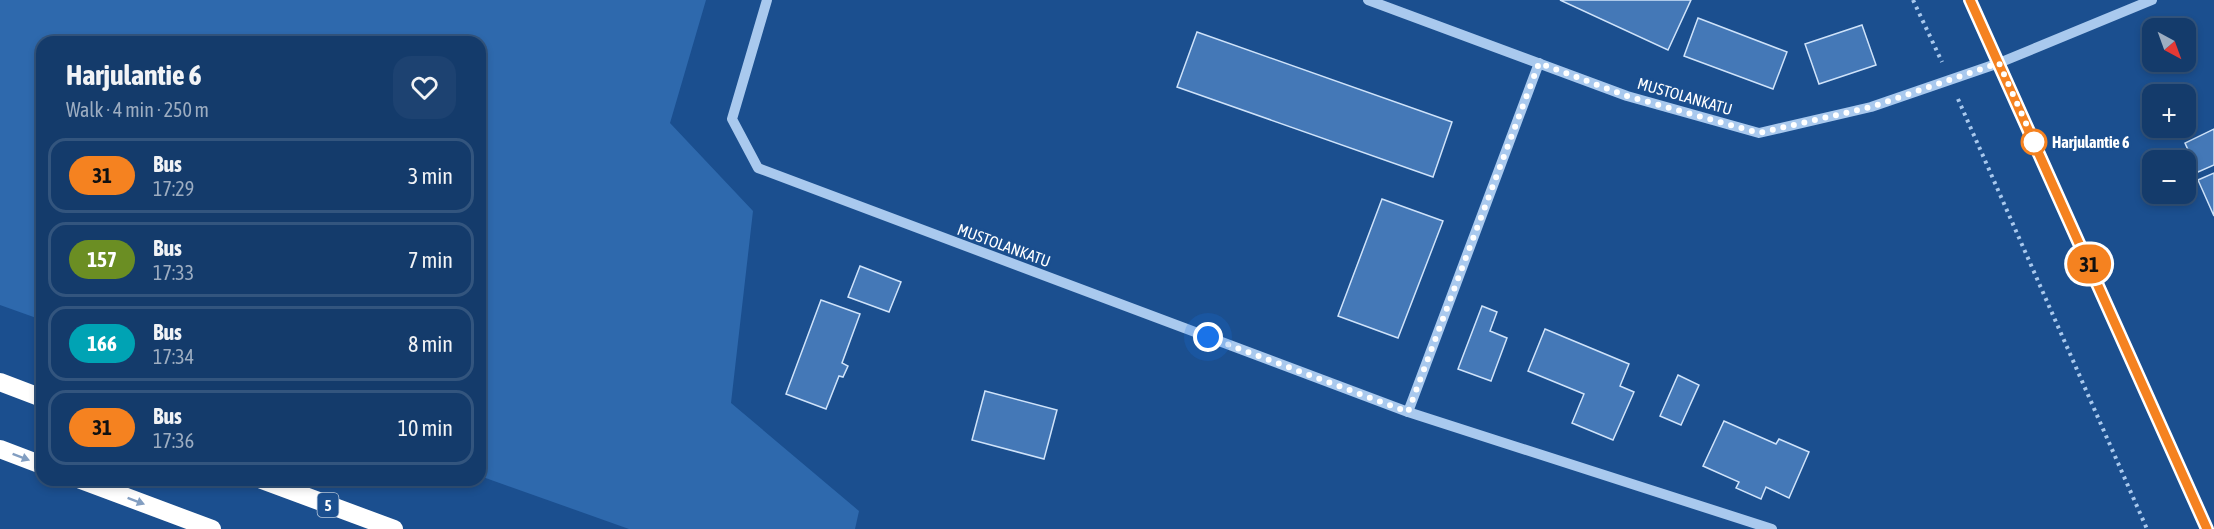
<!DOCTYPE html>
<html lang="en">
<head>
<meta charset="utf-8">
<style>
	body { margin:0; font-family:"Asap Condensed",sans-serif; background:#1d4271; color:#f1f3f6; height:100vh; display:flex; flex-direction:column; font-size:22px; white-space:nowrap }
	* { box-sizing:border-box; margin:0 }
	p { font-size:20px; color:#9dadc1 }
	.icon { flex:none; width:33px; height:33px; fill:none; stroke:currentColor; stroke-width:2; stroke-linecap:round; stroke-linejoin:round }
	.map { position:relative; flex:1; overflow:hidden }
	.details { position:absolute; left:36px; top:36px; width:450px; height:450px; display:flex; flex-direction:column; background:#143b6b; border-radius:18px; box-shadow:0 3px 9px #0003,0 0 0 2px #33557e }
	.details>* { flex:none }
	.badge { padding:0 12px; border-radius:20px; font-size:21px; line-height:39px }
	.needle { width:39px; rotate:139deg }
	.controls { position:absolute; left:2142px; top:18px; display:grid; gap:12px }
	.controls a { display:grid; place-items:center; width:54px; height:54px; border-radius:12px; background:#143b6b; box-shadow:0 3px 9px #0003,0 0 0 2px #33557e; font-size:30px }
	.you { position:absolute; width:30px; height:30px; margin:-15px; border:4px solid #fff; border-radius:50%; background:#1a73e8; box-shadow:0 0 0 9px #1a73e833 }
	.map>.badge { position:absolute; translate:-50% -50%; box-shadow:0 0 0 3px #fff }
	.round { display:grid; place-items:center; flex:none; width:63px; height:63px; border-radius:18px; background:#1d4271 }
	.summary { display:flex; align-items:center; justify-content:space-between; height:102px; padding:0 30px }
	h1 { font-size:28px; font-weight:700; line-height:45px }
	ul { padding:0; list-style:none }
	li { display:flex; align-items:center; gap:18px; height:75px; margin:0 12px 9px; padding:0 18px; border:3px solid #33557e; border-radius:18px }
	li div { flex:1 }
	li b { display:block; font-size:22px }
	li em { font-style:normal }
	li .badge { min-width:66px; font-weight:700; text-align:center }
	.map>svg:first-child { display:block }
	.green { fill:#2e69ad }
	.building { fill:#4478b7; stroke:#cfe3fa; stroke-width:1.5 }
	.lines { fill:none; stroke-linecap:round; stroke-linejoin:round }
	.path { stroke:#a9c9ee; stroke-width:4; stroke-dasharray:3 4.5; stroke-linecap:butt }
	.minor { stroke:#a9c9ee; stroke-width:10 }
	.highway { stroke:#fff; stroke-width:18 }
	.oneway { fill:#829ec1 }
	.line-casing { stroke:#fff; stroke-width:14 }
	.line { stroke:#f58220; stroke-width:9 }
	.walk { stroke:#fff; stroke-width:6; stroke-dasharray:0 10.8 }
	.stop-dot { fill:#fff; stroke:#f58220; stroke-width:3 }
	.labels { text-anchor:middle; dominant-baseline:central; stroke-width:5; stroke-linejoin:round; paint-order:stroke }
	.shield { fill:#1b4f8f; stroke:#bbcadd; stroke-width:1.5 }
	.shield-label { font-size:15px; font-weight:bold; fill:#fff }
	.street-label { font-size:16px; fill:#fff; stroke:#1b4f8f }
	.stop-label { font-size:16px; font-weight:bold; fill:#fff; stroke:#1b4f8f; text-anchor:start }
</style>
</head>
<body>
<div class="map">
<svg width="2214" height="529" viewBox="0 0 2214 529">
	<rect width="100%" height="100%" fill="#1b4f8f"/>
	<!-- green -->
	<polygon class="green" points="0,0 706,0 670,123 753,211 731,403 859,511 855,529 629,529 480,476 480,42 42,42 42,320 0,305"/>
	<!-- building -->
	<g class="building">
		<polygon points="1560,0 1691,0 1668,50"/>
		<polygon points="1698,18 1787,52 1773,89 1684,56"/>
		<polygon points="1862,25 1876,65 1819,84 1805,44"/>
		<polygon points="1197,32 1452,122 1433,177 1177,87"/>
		<polygon points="2214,129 2214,165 2198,172 2185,143"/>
		<polygon points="2214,173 2214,216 2198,180"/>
		<polygon points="1382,199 1443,221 1398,338 1338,316"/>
		<polygon points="860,266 901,282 889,312 848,297"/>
		<polygon points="821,300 860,314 842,363 848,366 843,377 839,376 826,409 786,394"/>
		<polygon points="1482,306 1497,312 1490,331 1507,338 1491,381 1458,369"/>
		<polygon points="1545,329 1629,364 1620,386 1634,392 1613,440 1572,423 1584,394 1528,371"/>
		<polygon points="1678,375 1699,385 1681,425 1660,416"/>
		<polygon points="985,391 1057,410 1044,459 972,440"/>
		<polygon points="1724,421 1776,444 1779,439 1809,452 1789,498 1766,487 1761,499 1736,488 1739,482 1703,466"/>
	</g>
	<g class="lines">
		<!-- path -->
		<g class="path">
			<polyline points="1913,0 1942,62"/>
			<polyline points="1958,99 2147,529"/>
		</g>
		<!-- minor -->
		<g class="minor">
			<polyline points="767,0 732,119 758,168 1408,412 1772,529"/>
			<polyline points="1368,0 1627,96 1759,133 1871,107 1999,63 2152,0"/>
			<polyline points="1970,0 2207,529"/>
			<polyline points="1408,412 1539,63"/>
		</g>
		<!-- highway -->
		<g class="highway">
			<polyline points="0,382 42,398"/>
			<polyline points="0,449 42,465"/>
			<polyline points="81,480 212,529"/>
			<polyline points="262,480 394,529"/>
		</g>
	</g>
	<!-- one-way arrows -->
	<defs><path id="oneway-solid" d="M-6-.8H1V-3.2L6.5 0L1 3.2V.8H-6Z" transform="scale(1.5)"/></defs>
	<g class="oneway">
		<use href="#oneway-solid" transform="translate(21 457) rotate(21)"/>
		<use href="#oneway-solid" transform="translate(136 501) rotate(21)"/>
	</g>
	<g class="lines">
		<defs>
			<polyline id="line" points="1970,0 2207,529"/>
		</defs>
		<!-- line casing -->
		<use href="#line" class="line-casing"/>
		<!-- line -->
		<use href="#line" class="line"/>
		<!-- walk -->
		<polyline class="walk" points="1208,337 1408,412 1539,63 1627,96 1759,133 1871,107 1999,63 2037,148 2034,142"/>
	</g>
	<!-- markers -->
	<circle class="stop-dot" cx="2034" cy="142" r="12"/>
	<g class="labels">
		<!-- shield labels -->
		<rect class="shield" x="317.5" y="493" width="21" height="24" rx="4.5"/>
		<g class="shield-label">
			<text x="328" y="505">5</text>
		</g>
		<!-- street labels -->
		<g class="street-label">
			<text transform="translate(1685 96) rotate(16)">MUSTOLANKATU</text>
			<text transform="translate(1004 245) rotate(20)">MUSTOLANKATU</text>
		</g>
		<!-- stop labels -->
		<g class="stop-label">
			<text x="2052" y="142">Harjulantie 6</text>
		</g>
	</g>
</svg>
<div class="controls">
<a><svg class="needle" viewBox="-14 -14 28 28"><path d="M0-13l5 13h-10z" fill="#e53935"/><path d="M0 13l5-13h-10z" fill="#9dadc1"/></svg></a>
<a>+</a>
<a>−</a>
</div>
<div class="you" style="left:1208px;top:337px"></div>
<b class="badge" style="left:2089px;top:264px;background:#f58220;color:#111">31</b>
<section class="details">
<div class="summary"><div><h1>Harjulantie 6</h1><p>Walk · 4 min · 250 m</p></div><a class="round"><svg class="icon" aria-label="heart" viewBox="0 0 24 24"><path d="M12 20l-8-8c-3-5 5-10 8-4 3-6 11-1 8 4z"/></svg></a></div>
<ul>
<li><span class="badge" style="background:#f58220;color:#111">31</span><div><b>Bus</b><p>17:29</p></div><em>3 min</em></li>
<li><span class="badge" style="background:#6b8e23;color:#fff">157</span><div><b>Bus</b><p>17:33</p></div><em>7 min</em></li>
<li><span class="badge" style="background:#00a3b4;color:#fff">166</span><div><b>Bus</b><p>17:34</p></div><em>8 min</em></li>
<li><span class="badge" style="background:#f58220;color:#111">31</span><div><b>Bus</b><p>17:36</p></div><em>10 min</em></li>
</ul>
</section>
</div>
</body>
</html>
